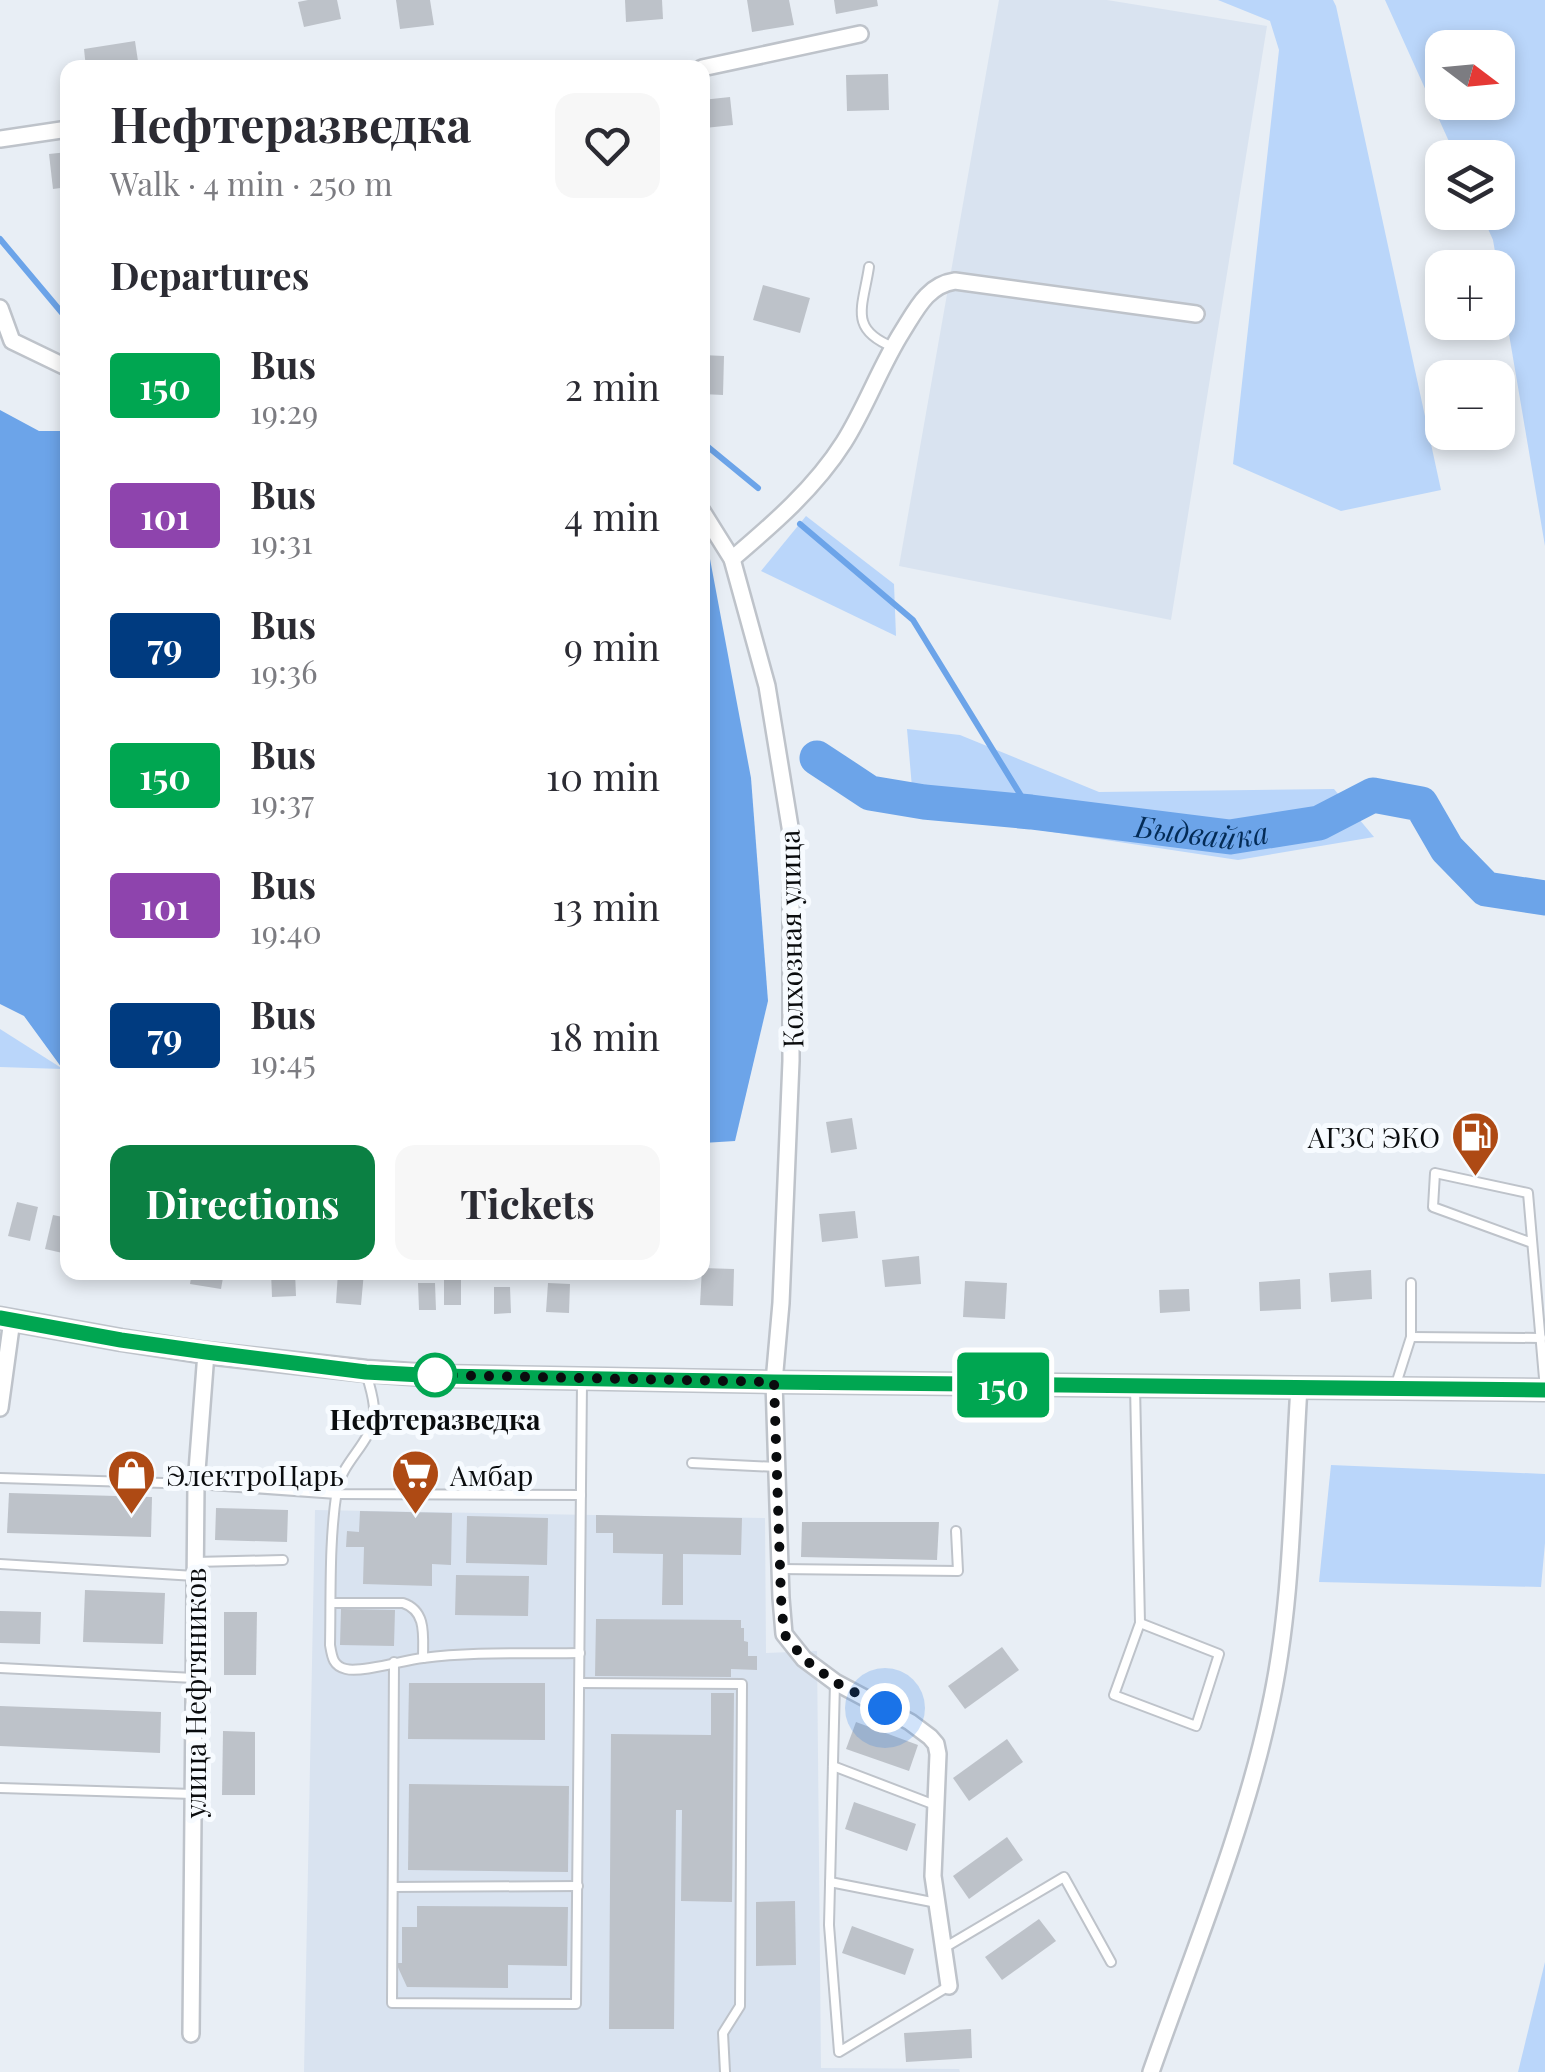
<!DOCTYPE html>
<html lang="en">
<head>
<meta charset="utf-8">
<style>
	body { margin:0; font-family:"Playfair Display",serif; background:#f7f7f7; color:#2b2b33; height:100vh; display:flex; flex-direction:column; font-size:38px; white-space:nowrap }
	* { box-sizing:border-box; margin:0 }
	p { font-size:32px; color:#7c7c81 }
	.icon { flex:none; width:55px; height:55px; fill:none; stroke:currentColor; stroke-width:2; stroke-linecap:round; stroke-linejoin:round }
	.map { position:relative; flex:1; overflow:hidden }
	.panel { position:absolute; left:60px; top:60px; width:650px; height:1220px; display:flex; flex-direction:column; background:#fff; border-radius:20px; box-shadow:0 5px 15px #0003 }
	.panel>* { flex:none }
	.badge { padding:0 20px; border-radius:8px; font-size:35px; line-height:65px }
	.needle { width:65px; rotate:106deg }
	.buttons { position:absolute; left:1425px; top:30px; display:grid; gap:20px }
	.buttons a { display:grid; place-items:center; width:90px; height:90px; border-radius:20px; background:#fff; box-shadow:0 5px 15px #0003; font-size:50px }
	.you { position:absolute; width:50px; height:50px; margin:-25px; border:8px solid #fff; border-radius:50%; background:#1a73e8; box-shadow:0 0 0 15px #1a73e833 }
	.map>.badge { position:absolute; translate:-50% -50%; box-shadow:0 0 0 5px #fff }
	h2 { padding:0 50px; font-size:38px; line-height:90px }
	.round { display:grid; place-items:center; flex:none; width:105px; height:105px; border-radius:20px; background:#f7f7f7 }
	.head { display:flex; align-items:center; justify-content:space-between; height:170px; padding:0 50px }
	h1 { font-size:48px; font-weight:700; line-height:75px }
	.primary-button { display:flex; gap:20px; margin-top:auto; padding:20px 50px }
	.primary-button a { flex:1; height:115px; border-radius:20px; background:#0b8043; color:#fff; font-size:40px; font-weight:700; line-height:115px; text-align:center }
	.primary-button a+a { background:#f7f7f7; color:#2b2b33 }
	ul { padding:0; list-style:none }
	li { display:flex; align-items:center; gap:30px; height:130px; padding:0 50px }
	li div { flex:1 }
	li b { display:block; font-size:38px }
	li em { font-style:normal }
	li .badge { min-width:110px; font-weight:700; text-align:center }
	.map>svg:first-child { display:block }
	.built { fill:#d9e3f0 }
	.green { fill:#bad6fa; fill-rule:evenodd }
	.water { fill:#6ca4e9 }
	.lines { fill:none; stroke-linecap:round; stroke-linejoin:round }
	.stream { stroke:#6ca4e9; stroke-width:6 }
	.river { stroke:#6ca4e9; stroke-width:35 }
	.building { fill:#bdc2c9 }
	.lane-casing { stroke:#bec3ca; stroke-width:12 }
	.street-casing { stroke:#bec3ca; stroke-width:20 }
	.secondary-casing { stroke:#bec3ca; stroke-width:25 }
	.lane { stroke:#fff; stroke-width:8 }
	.street { stroke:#fff; stroke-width:15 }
	.secondary { stroke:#fff; stroke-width:20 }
	.line-casing { stroke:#fff; stroke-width:22 }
	.line { stroke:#00a651; stroke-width:15 }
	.walk { stroke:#0a0c0e; stroke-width:10; stroke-dasharray:0 18 }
	.stop-dot { fill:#fff; stroke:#00a651; stroke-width:5 }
	.labels { text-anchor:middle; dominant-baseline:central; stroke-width:10; stroke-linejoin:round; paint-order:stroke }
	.street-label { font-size:28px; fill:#0a0c0e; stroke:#f7fbff }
	.poi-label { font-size:28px; fill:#0a0c0e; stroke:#f7fbff; text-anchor:start }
	.stop-label { font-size:28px; font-weight:bold; fill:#0a0c0e; stroke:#f7fbff }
	.water-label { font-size:30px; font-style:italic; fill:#032b56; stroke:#f7fbff }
</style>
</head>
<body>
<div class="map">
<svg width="1545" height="2072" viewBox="0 0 1545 2072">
	<rect width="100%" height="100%" fill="#e8eef5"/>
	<!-- built -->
	<g class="built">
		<polygon points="999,0 1107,0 1267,26 1171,620 899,566"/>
		<polygon points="315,1510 765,1518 766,1653 817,1651 821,2068 959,2069 960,2072 304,2072"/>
	</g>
	<!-- green -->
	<g class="green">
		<polygon points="1218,0 1333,0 1336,6 1441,490 1341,511 1233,464 1279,50 1270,21"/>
		<path d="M1385 0H1545V546L1493 240 1481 213 1498 212V158L1456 157ZM1442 48H1498V102H1442Z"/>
		<polygon points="806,516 894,584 896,636 761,571"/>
		<polygon points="907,729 960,735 1099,792 1334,789 1374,837 1238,860 914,811"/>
		<polygon points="0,1029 63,1069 0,1067"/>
		<polygon points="1331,1465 1545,1474 1545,1543 1541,1587 1319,1582"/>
		<polygon points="1545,1962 1545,2072 1518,2072"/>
	</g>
	<!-- water -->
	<g class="water">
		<polygon points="0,410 39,431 67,431 67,1075 24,1016 0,1004"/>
		<polygon points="703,554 710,559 751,778 768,1001 735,1141 703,1143"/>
	</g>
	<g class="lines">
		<!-- stream -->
		<g class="stream">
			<polyline points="0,239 68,320"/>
			<polyline points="702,442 758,488"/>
			<polyline points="800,524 913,620 1031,812"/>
		</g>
		<!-- river -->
		<path class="river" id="s1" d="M817 758 870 793 924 802 1031 812 1230 837 1319 823 1373 795 1421 804 1447 849 1486 889 1545 898"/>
	</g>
	<!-- building -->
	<g class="building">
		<polygon points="308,0 337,0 341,19 304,27 298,2"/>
		<polygon points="396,0 430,0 434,25 400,29"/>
		<polygon points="625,0 662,0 663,19 626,22"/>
		<polygon points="747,0 789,0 794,25 752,32"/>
		<polygon points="834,0 877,0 878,6 836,14"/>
		<polygon points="135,41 139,68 86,68 84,49"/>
		<polygon points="888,74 889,110 847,111 846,75"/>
		<polygon points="730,97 733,125 705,128 702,100"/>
		<polygon points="68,152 68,187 53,189 49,154"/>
		<polygon points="763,285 810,298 800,333 753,320"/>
		<polygon points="702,355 724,356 723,395 702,394"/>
		<polygon points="852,1118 857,1149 831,1153 826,1122"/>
		<polygon points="17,1202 38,1207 30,1241 8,1236"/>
		<polygon points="855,1211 858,1238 822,1242 819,1214"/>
		<polygon points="53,1215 68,1218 67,1254 45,1249"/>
		<polygon points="919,1256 921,1284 885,1287 882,1260"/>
		<polygon points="702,1268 734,1269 733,1306 700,1305"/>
		<polygon points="1371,1270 1372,1299 1331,1302 1329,1273"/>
		<polygon points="192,1272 224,1272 221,1289 190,1284"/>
		<polygon points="271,1272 295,1272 296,1296 272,1297"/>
		<polygon points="338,1272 364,1272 361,1305 336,1303"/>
		<rect x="444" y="1278" width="17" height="27"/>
		<polygon points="1300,1279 1301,1309 1260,1311 1259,1282"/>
		<polygon points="965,1281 1007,1283 1005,1319 963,1317"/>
		<polygon points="418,1283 435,1283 436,1310 419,1310"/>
		<polygon points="548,1283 570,1284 569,1313 546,1312"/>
		<polygon points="494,1287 510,1287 511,1313 494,1314"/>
		<polygon points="1189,1289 1190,1311 1160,1313 1159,1290"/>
		<polygon points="9,1493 152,1497 151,1537 7,1533"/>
		<polygon points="216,1508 288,1510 287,1542 215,1540"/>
		<polygon points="360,1511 452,1513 451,1565 432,1564 432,1586 363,1584 364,1547 346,1547 347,1531 359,1532"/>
		<polygon points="596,1515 742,1518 741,1555 683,1554 683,1605 662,1605 663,1554 613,1553 613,1533 596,1533"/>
		<polygon points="467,1516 548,1518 547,1565 466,1563"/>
		<polygon points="802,1522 939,1522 937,1560 801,1557"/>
		<polygon points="456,1575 529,1576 528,1616 455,1615"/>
		<polygon points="85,1590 165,1593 163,1644 83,1642"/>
		<polygon points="341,1609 395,1610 394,1646 340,1645"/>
		<polygon points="0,1611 41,1612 40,1644 0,1643"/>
		<polygon points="224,1612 257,1612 256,1675 224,1675"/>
		<polygon points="596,1619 741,1620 741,1628 744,1628 744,1641 748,1642 748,1656 757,1656 757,1670 731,1669 731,1677 595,1676"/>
		<polygon points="1002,1647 1019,1670 965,1709 948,1686"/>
		<polygon points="409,1683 545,1683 545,1740 408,1739"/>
		<polygon points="711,1693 734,1693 732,1902 681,1901 682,1810 676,1810 674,2029 609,2029 611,1734 711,1735"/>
		<polygon points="0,1706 161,1712 160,1753 0,1746"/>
		<polygon points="856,1722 918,1745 909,1771 846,1749"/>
		<polygon points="223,1731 255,1732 255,1795 222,1795"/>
		<polygon points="1007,1739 1023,1762 969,1801 953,1778"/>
		<polygon points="409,1784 569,1786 568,1872 408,1870"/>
		<polygon points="854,1802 916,1824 907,1851 845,1829"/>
		<polygon points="1007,1837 1023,1860 969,1899 953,1876"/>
		<polygon points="795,1901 796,1965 756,1966 756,1902"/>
		<polygon points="417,1906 568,1907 567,1966 508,1965 508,1988 407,1987 396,1963 402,1963 402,1927 417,1927"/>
		<polygon points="1039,1919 1056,1941 1002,1980 985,1957"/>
		<polygon points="852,1926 914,1949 905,1975 842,1953"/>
		<polygon points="971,2029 972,2058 906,2062 904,2033"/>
	</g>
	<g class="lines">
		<defs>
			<g id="lane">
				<path d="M869 267C863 307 848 329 893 347"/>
				<path d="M1532 1243 1433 1207 1435 1173 1528 1193C1534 1259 1539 1324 1545 1389"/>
				<polyline points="1411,1337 1541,1338"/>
				<path d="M367 1376C370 1388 375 1401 374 1414 372 1443 342 1461 337 1490 329 1540 331 1594 330 1645 332 1657 333 1666 346 1669 362 1673 404 1660 423 1658 474 1651 528 1654 580 1653"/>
				<polyline points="1396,1384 1411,1337 1411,1283"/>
				<polyline points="1135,1386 1140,1623 1114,1695 1196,1726 1219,1654 1140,1623"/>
				<polyline points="692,1463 777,1467"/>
				<polyline points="0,1478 196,1484 337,1494 581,1495"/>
				<polyline points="195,1562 283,1560"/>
				<polyline points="0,1564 195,1576"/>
				<polyline points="780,1569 958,1571 956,1531"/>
				<path d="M331 1603H403C427 1611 423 1636 423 1658"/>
				<polyline points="394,1662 392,2003 576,2004 582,1383"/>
				<polyline points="0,1668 194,1678"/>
				<polyline points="835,1682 829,1925 839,2052 949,1986"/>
				<polyline points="580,1683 742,1684 740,2006 723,2033 725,2072"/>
				<polyline points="833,1766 935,1805"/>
				<polyline points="0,1788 193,1794"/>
				<polyline points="830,1882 937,1903"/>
				<polyline points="393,1887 578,1886"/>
				<polyline points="944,1948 1064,1877 1111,1962"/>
			</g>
			<g id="street">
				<polyline points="702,68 860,34"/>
				<polyline points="0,139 68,129"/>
				<polyline points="0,308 12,341 68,368"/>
				<polyline points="702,511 732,559 767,686 791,833 791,1061 781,1303 774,1382 781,1598 784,1634 804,1659 835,1682 910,1722 930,1737 936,1744 938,1754 933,1876 949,1986"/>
				<path d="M732 559C773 524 815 488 844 442 866 407 880 367 902 332 916 310 927 285 955 281L1196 314"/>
				<polyline points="0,1408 12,1320"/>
				<polyline points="191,2034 196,1484 206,1353"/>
				<path d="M1151 2072C1192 1955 1243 1832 1269 1712 1293 1606 1292 1495 1299 1387"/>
			</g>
			<polyline id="secondary" points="0,1318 121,1340 206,1353 366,1371 440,1376 774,1382 1545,1390"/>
		</defs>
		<!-- lane casing -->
		<use href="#lane" class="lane-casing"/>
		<!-- street casing -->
		<use href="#street" class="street-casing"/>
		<!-- secondary casing -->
		<use href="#secondary" class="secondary-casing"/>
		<!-- lane -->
		<use href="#lane" class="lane"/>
		<!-- street -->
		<use href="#street" class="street"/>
		<!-- secondary -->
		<use href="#secondary" class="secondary"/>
	</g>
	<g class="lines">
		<defs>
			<polyline id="line" points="0,1318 121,1340 206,1352 366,1372 440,1376 774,1382 1545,1390"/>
		</defs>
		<!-- line casing -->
		<use href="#line" class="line-casing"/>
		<!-- line -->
		<use href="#line" class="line"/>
		<!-- walk -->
		<polyline class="walk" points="435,1375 774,1382 781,1598 784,1634 804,1659 835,1682 885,1708"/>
	</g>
	<!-- icons -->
	<defs>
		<symbol id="fuel-pin" viewBox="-11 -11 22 30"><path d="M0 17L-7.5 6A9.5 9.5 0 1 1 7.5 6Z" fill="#ae4a14" stroke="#f7fbff"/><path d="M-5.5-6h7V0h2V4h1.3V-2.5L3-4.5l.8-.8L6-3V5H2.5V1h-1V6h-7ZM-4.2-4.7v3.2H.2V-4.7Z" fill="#fff"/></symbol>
		<symbol id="shop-pin" viewBox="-11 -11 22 30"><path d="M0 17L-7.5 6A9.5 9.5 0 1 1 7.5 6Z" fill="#ae4a14" stroke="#f7fbff"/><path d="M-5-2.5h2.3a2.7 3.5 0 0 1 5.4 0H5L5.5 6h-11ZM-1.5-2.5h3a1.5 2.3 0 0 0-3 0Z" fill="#fff"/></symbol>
		<symbol id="supermarket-pin" viewBox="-11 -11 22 30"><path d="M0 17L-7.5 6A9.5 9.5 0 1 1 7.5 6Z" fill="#ae4a14" stroke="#f7fbff"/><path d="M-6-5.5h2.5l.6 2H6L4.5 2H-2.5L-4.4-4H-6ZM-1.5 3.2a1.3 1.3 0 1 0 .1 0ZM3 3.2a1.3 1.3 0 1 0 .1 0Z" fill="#fff"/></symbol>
	</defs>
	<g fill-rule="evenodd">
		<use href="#fuel-pin" x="1448" y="1108" width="55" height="75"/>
		<use href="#shop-pin" x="104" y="1446" width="55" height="75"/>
		<use href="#supermarket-pin" x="388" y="1446" width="55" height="75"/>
	</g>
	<!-- markers -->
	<circle class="stop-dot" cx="435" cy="1375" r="20"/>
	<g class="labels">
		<!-- street labels -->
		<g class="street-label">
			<text transform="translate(790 939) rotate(-91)">Колхозная улица</text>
			<text transform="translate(194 1693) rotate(-90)">улица Нефтяников</text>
		</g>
		<!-- poi labels -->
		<g class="poi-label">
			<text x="1440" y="1136" text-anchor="end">АГЗС ЭКО</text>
			<text x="166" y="1474">ЭлектроЦарь</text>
			<text x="450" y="1474">Амбар</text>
		</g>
		<!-- stop labels -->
		<g class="stop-label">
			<text x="435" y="1418">Нефтеразведка</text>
		</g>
		<!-- water labels -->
		<g class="water-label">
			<text stroke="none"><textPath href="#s1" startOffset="398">Быдвайка</textPath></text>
		</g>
	</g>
</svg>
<div class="buttons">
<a><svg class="needle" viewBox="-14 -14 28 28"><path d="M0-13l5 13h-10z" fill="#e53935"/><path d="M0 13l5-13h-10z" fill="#7c7c81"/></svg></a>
<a><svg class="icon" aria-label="layers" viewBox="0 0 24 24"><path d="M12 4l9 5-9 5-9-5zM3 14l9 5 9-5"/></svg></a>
<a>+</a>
<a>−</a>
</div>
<div class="you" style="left:885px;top:1708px"></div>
<b class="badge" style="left:1003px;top:1385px;background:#00a651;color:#fff">150</b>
<section class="panel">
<div class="head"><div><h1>Нефтеразведка</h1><p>Walk · 4 min · 250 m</p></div><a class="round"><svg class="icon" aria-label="heart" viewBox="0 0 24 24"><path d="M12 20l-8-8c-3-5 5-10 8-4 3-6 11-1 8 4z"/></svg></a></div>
<h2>Departures</h2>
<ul>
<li><span class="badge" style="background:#00a651;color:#fff">150</span><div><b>Bus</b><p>19:29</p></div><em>2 min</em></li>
<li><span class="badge" style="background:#8e44ad;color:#fff">101</span><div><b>Bus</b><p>19:31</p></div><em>4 min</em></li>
<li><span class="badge" style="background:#003b80;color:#fff">79</span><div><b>Bus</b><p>19:36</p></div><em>9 min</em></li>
<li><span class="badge" style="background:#00a651;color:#fff">150</span><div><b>Bus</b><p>19:37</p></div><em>10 min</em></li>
<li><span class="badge" style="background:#8e44ad;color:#fff">101</span><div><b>Bus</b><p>19:40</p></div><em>13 min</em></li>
<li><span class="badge" style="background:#003b80;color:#fff">79</span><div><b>Bus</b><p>19:45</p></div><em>18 min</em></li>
</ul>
<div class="primary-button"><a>Directions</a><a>Tickets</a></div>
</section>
</div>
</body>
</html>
